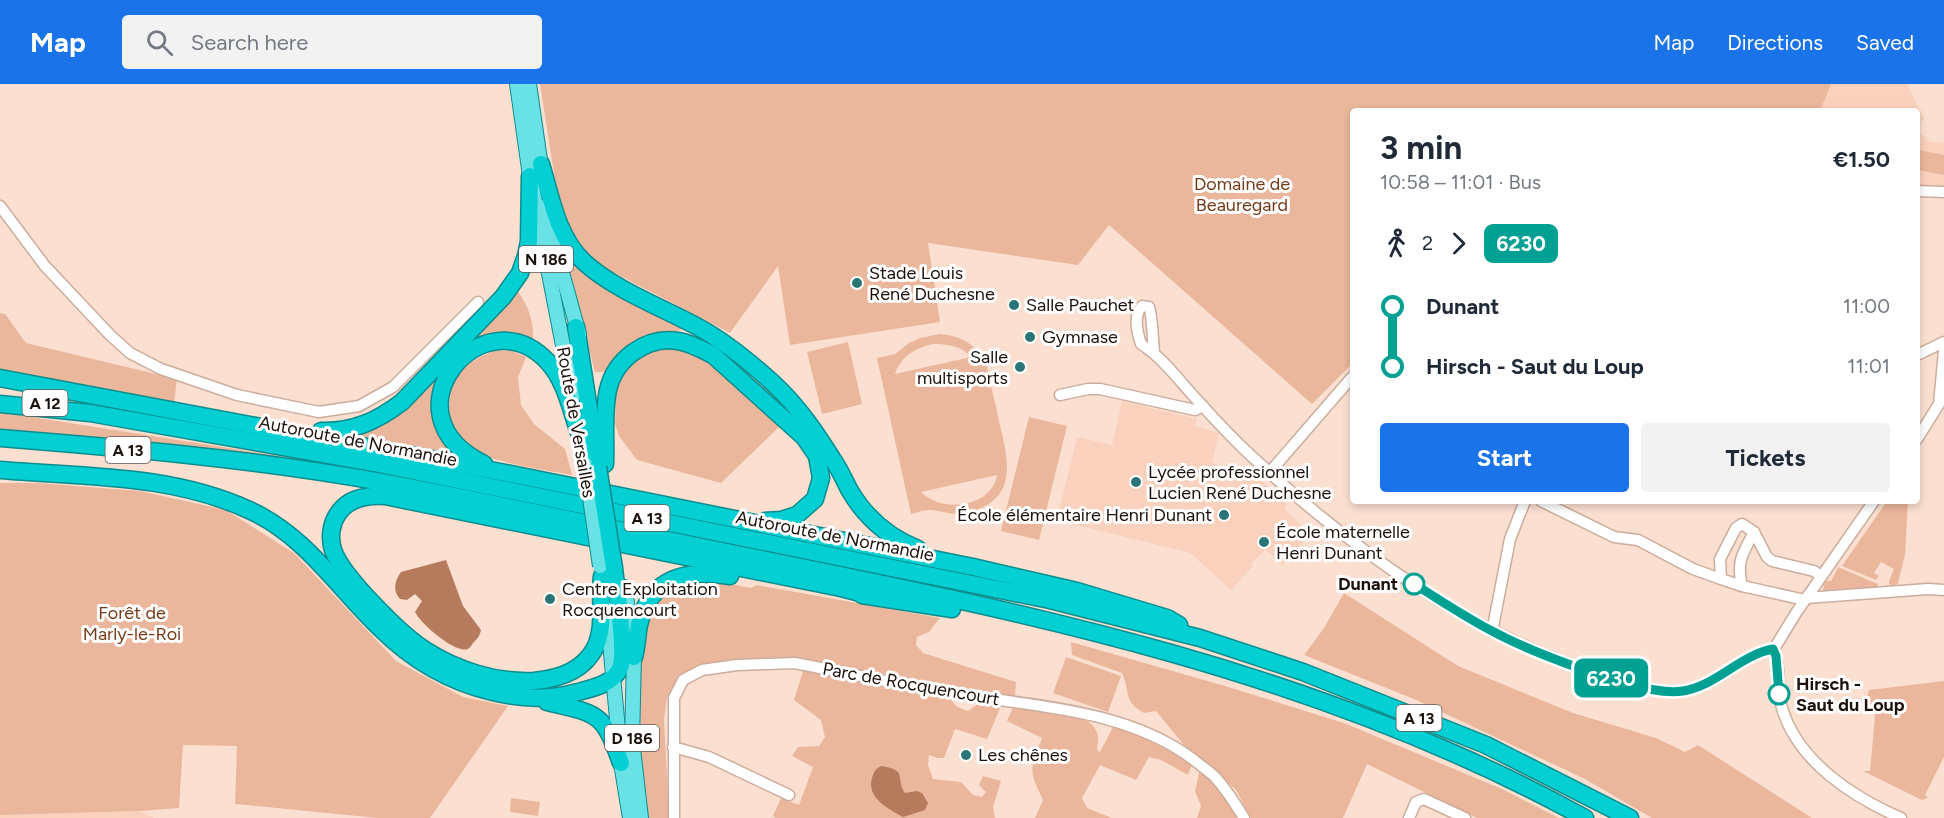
<!DOCTYPE html>
<html lang="en">
<head>
<meta charset="utf-8">
<style>
	body { margin:0; font-family:Figtree,sans-serif; background:#f2f2f3; color:#1f2937; height:100vh; display:flex; flex-direction:column; font-size:22px; white-space:nowrap }
	* { box-sizing:border-box; margin:0 }
	p { font-size:20px; color:#747a83 }
	.icon { flex:none; width:33px; height:33px; fill:none; stroke:currentColor; stroke-width:2; stroke-linecap:round; stroke-linejoin:round }
	.map { position:relative; flex:1; overflow:hidden }
	.drawer { position:absolute; left:1350px; top:24px; width:570px; height:396px; display:flex; flex-direction:column; background:#fff; border-radius:6px; box-shadow:0 3px 9px #0003 }
	.drawer>* { flex:none }
	.badge { padding:0 12px; border-radius:9px; font-size:21px; line-height:39px }
	.map>.badge { position:absolute; translate:-50% -50%; box-shadow:0 0 0 3px #fff }
	.legs { display:flex; align-items:center; gap:9px; height:66px; padding:0 30px; font-size:20px }
	.legs p { margin-inline-start:auto }
	.overview { display:flex; align-items:center; justify-content:space-between; height:102px; padding:0 30px }
	h1 { font-size:33px; font-weight:700; line-height:45px }
	.cta { display:flex; gap:12px; margin-top:auto; padding:12px 30px }
	.cta a { flex:1; height:69px; border-radius:6px; background:#1a73e8; color:#fff; font-size:24px; font-weight:700; line-height:69px; text-align:center }
	.cta a+a { background:#f2f2f3; color:#1f2937 }
	ul { padding:0 30px; list-style:none }
	li { display:flex; align-items:center; gap:21px; height:60px; font-size:22px }
	li i { display:grid; place-items:center; width:9px; height:100%; margin:0 8px; background:currentColor }
	li i::after { content:''; width:15px; height:15px; margin:-8px; border:4px solid; border-radius:50%; background:#fff }
	li p { margin-inline-start:auto }
	li:first-child i { background:linear-gradient(#0000 50%,currentColor 0) }
	li:last-child i { background:linear-gradient(currentColor 50%,#0000 0) }
	header { display:flex; align-items:center; gap:36px; box-sizing:border-box; height:84px; padding:0 30px; background:#1a73e8; color:#fff }
	header strong { font-size:28px }
	nav { display:flex; gap:33px; margin-inline-start:auto; font-size:21px }
	.search { width:420px; height:54px; background:#f2f2f3; display:flex; align-items:center; gap:15px; box-sizing:border-box; padding:0 21px; border-radius:6px; color:#747a83; font-size:22px }
	.map>svg:first-child { display:block }
	.built { fill:#fad1bc }
	.green { fill:#ebb79c; fill-rule:evenodd }
	.water { fill:#b67b5c }
	.lines { fill:none; stroke-linecap:round; stroke-linejoin:round }
	.minor-casing { stroke:#ccac9c; stroke-width:13 }
	.major-casing { stroke:#0c8c8d; stroke-width:16 }
	.highway-casing { stroke:#0c8c8d; stroke-width:19 }
	.minor { stroke:#fff; stroke-width:10 }
	.major { stroke:#68e2e5; stroke-width:14 }
	.highway { stroke:#04cfd3; stroke-width:16 }
	.major-bridge-casing { stroke:#0c8c8d; stroke-width:16; stroke-linecap:butt }
	.highway-bridge-casing { stroke:#0c8c8d; stroke-width:19; stroke-linecap:butt }
	.major-bridge { stroke:#68e2e5; stroke-width:14 }
	.highway-bridge { stroke:#04cfd3; stroke-width:16 }
	.line-1-casing { stroke:#fff; stroke-width:14 }
	.line-1 { stroke:#00a092; stroke-width:9 }
	.poi-dot { fill:#2b7577; stroke:#fff; stroke-width:2 }
	.stop-1-dot { fill:#fff; stroke:#00a092; stroke-width:3 }
	.labels { text-anchor:middle; dominant-baseline:central; stroke-width:6; stroke-linejoin:round; paint-order:stroke }
	.shield { fill:#fff; stroke:#605854; stroke-width:1.5 }
	.shield-label { font-size:16px; font-weight:bold; fill:#1c100a }
	.park-label { font-size:18px; fill:#753b19; stroke:#fff }
	.poi-label { font-size:18px; fill:#1c100a; stroke:#fff; text-anchor:start }
	.street-label { font-size:18px; fill:#1c100a; stroke:#fff }
	.stop-label { font-size:18px; font-weight:bold; fill:#1c100a; stroke:#fff; text-anchor:end }
</style>
</head>
<body>
<header>
<strong>Map</strong>
<div class="search"><svg class="icon" aria-label="search" viewBox="0 0 24 24"><circle cx="10" cy="10" r="6"/><path d="M15 15l6 6"/></svg>Search here</div>
<nav><a>Map</a><a>Directions</a><a>Saved</a></nav>
</header>
<div class="map">
<svg width="1944" height="734" viewBox="0 0 1944 734">
	<rect width="100%" height="100%" fill="#fbe0d2"/>
	<!-- built -->
	<g class="built">
		<polygon points="1831,0 1907,0 1924,35 1917,41 1917,27 1820,27"/>
		<polygon points="1917,46 1930,58 1944,59 1944,102 1917,102"/>
		<polygon points="1122,317 1197,335 1195,342 1219,349 1212,377 1234,396 1247,383 1287,420 1284,425 1311,450 1283,481 1265,466 1251,480 1253,482 1231,506 1190,469 1060,437 1058,438 1057,436 1077,353 1112,361"/>
		<polygon points="140,727 154,734 0,734 0,731"/>
	</g>
	<!-- green -->
	<g class="green">
		<path d="M540 0H1831L1820 27H1353V279L1312 320 1109 141 1078 181 928 159 940 238 790 261 778 182 730 249 603 183C578 163 568 146 558 115Z"/>
		<polygon points="1918,66 1944,71 1944,91 1917,86"/>
		<polygon points="564,169 603,203 684,245 632,258 607,288 595,288"/>
		<path d="M517 206C529 223 534 237 533 258L469 260Z"/>
		<polygon points="0,229 5,230 26,259 177,295 174,319 0,288"/>
		<path d="M940 250C962 252 975 260 986 279 990 298 995 318 999 337 1009 378 1019 417 965 429 949 432 942 426 929 426 923 426 916 429 911 430L877 274 895 270 909 259 920 254ZM933 260C948 260 961 262 971 273L895 290C901 272 916 264 933 260ZM997 391C992 423 942 430 921 408Z"/>
		<polygon points="848,258 862,320 822,330 807,268"/>
		<polygon points="676,264 693,269 708,278 779,343 721,399 637,376 619,352 615,340 616,309 623,290 636,276 652,267"/>
		<path d="M494 267H512L526 273 518 293 521 321 534 340 565 365 572 391C546 386 484 378 465 361 451 349 448 331 450 314 452 287 471 276 494 267Z"/>
		<polygon points="444,284 434,327 441,352 461,375 341,352"/>
		<polygon points="0,328 305,376 305,379 0,345"/>
		<polygon points="1029,333 1067,342 1039,456 1001,447"/>
		<polygon points="0,399 38,399 140,407 226,426 294,469 396,577 463,613 508,622 430,734 377,734 235,720 237,662 183,661 179,724 140,727 0,731"/>
		<polygon points="1887,417 1908,417 1905,471 1898,499 1895,502 1889,500 1889,497 1894,485 1881,478 1874,489 1879,492 1876,496 1842,482"/>
		<polygon points="1838,483 1878,500 1877,504 1823,506 1825,497 1831,497"/>
		<polygon points="707,495 751,504 757,501 940,534 929,548 917,553 916,561 923,569 1016,598 1015,612 811,578 758,576 678,598 667,613 664,635 669,734 644,734 639,682 637,602 643,542 661,510 685,496"/>
		<polygon points="1344,509 1458,582 1573,629 1656,654 1685,668 1698,661 1812,734 1652,734 1585,695 1414,615 1304,571 1324,544"/>
		<path d="M1071 558 1225 602 1344 639 1502 705 1559 734H1477L1367 680 1343 734H1251L1236 706 1184 661 1156 627 1144 629C1122 616 1131 609 1122 589L1072 571Z"/>
		<polygon points="1066,573 1121,592 1108,628 1053,609"/>
		<polygon points="803,587 820,588 947,611 957,623 968,627 981,618 1001,622 987,655 955,645 944,674 937,674 929,671 928,681 933,695 961,698 973,711 982,713 986,708 979,701 983,692 1001,697 993,723 995,734 776,734 773,732 781,714 799,721 813,683 792,672 798,663 819,662 825,653 821,636 794,616"/>
		<polygon points="1944,597 1944,673 1925,711 1928,714 1922,716 1863,687 1870,687 1876,621 1865,619 1869,606"/>
		<path d="M1014 621C1031 624 1086 630 1094 643 1100 651 1098 657 1097 666L1100 668 1114 641 1148 651 1192 680 1188 691 1161 676 1149 673 1136 696 1100 681 1082 714 1087 724 1112 734H1035L1043 716C1028 685 1030 686 1042 654L1007 637Z"/>
		<polygon points="1200,685 1221,705 1239,734 1197,734 1201,722 1195,707"/>
		<polygon points="511,714 540,718 538,732 510,728"/>
	</g>
	<!-- water -->
	<g class="water">
		<path d="M446 476 463 522 481 546C480 551 478 554 474 558 472 560 470 564 468 565 455 570 420 539 415 528L422 517 415 510 407 516 400 515C392 507 395 496 401 488Z"/>
		<path d="M881 682C909 686 895 695 905 709L917 707 922 709 928 719 925 726 903 733C889 725 866 714 872 694 874 688 875 685 881 682Z"/>
	</g>
	<g class="lines">
		<defs>
			<g id="minor">
				<polyline points="1917,107 1944,108"/>
				<polyline points="0,122 45,182 110,251 130,269 161,285 237,311 319,328 359,322 393,303 478,218"/>
				<path d="M1154 268C1153 259 1152 228 1149 223L1142 222C1133 232 1137 248 1141 260 1160 272 1174 290 1189 307 1207 327 1226 348 1245 366 1349 464 1470 552 1608 593 1632 600 1658 611 1683 607 1717 602 1740 571 1774 565"/>
				<polyline points="1917,271 1944,258"/>
				<polyline points="1060,311 1088,305 1100,305 1195,326 1203,322"/>
				<polyline points="1917,355 1939,320 1944,267"/>
				<polyline points="1269,389 1353,292"/>
				<polyline points="1541,417 1614,453 1638,456 1693,485 1721,495 1742,502 1805,516"/>
				<polyline points="1754,448 1767,473 1772,477 1814,487 1821,492"/>
				<path d="M1721 495 1720 475 1736 444 1742 440 1754 448C1743 469 1736 477 1742 502"/>
				<polyline points="1806,514 1928,505 1944,506"/>
				<polyline points="1492,548 1510,455 1525,417"/>
				<path d="M1774 565C1781 584 1777 605 1782 624 1798 678 1853 713 1901 734"/>
				<polyline points="1774,565 1796,529 1874,417"/>
				<polyline points="673,663 709,673 789,711"/>
				<path d="M674 734V614L683 596 702 586 737 581 795 579C847 589 899 601 951 609 1031 622 1128 625 1194 676 1201 682 1209 687 1215 693 1227 706 1235 719 1244 734"/>
				<polyline points="1409,734 1416,718 1424,715 1465,734"/>
			</g>
			<g id="major">
				<polyline points="517,0 530,92 573,313"/>
				<polyline points="529,0 542,90"/>
				<polyline points="547,121 552,152 579,250"/>
				<polyline points="578,341 585,380"/>
				<polyline points="625,503 634,573 632,656 641,734"/>
				<polyline points="607,525 621,679 630,734"/>
			</g>
			<g id="highway">
				<path d="M541 80C551 113 557 153 584 178 613 205 663 224 698 243 726 258 751 279 774 300 799 323 818 352 835 379 841 388 845 398 850 407 866 434 890 454 918 465"/>
				<polyline points="576,243 597,376"/>
				<polyline points="0,294 516,391 973,483 1077,507 1167,534 1179,541"/>
				<polyline points="0,320 90,329 374,379 1050,516 1200,554 1303,588 1486,661 1630,734"/>
				<path d="M321 347C353 348 377 337 402 318L503 213 520 189 526 172 529 157 530 92"/>
				<path d="M0 354C125 364 252 375 376 397 495 419 613 445 732 469 1026 528 1319 587 1585 734"/>
				<path d="M484 380C380 330 483 208 548 278 565 296 571 326 579 349"/>
				<path d="M605 380C606 356 603 329 608 306 615 275 646 252 678 257 691 259 701 265 713 271L804 353 817 372 821 394 815 415 797 431 781 436 765 437"/>
				<path d="M0 386C84 393 171 390 249 426 305 451 337 503 380 544 411 575 450 598 493 608 518 614 548 616 574 609 589 605 613 601 620 584 627 568 616 504 614 484"/>
				<path d="M602 492C599 515 606 541 595 564 583 587 558 595 534 597 496 599 456 586 425 566 401 551 342 492 333 466 329 453 331 438 340 427 351 413 368 411 385 412L841 504 872 512"/>
				<polyline points="862,511 952,525"/>
				<path d="M634 573C637 562 637 551 639 541 650 493 687 485 730 492"/>
				<path d="M547 618C597 630 603 627 621 679"/>
			</g>
		</defs>
		<!-- minor casing -->
		<use href="#minor" class="minor-casing"/>
		<!-- major casing -->
		<use href="#major" class="major-casing"/>
		<!-- highway casing -->
		<use href="#highway" class="highway-casing"/>
		<!-- minor -->
		<use href="#minor" class="minor"/>
		<!-- major -->
		<use href="#major" class="major"/>
		<!-- highway -->
		<use href="#highway" class="highway"/>
		<defs>
			<polyline id="major-bridge" points="585,380 600,482"/>
			<polyline id="highway-bridge" points="598,383 614,484"/>
		</defs>
		<!-- major-bridge casing -->
		<use href="#major-bridge" class="major-bridge-casing"/>
		<!-- highway-bridge casing -->
		<use href="#highway-bridge" class="highway-bridge-casing"/>
		<!-- major-bridge -->
		<use href="#major-bridge" class="major-bridge"/>
		<!-- highway-bridge -->
		<use href="#highway-bridge" class="highway-bridge"/>
	</g>
	<g class="lines">
		<defs>
			<path id="line-1" d="M1414 500C1440 516 1465 533 1492 547 1531 568 1574 583 1615 596 1637 602 1660 610 1683 607 1716 602 1740 571 1773 565L1776 572 1779 610"/>
		</defs>
		<!-- line-1 casing -->
		<use href="#line-1" class="line-1-casing"/>
		<!-- line-1 -->
		<use href="#line-1" class="line-1"/>
	</g>
	<!-- markers -->
	<g class="poi-dot">
		<circle cx="857" cy="199" r="6"/>
		<circle cx="1014" cy="221" r="6"/>
		<circle cx="1030" cy="253" r="6"/>
		<circle cx="1020" cy="283" r="6"/>
		<circle cx="1136" cy="398" r="6"/>
		<circle cx="1224" cy="431" r="6"/>
		<circle cx="1264" cy="458" r="6"/>
		<circle cx="550" cy="515" r="6"/>
		<circle cx="966" cy="671" r="6"/>
	</g>
	<g class="stop-1-dot">
		<circle cx="1414" cy="500" r="10"/>
		<circle cx="1779" cy="610" r="10"/>
	</g>
	<g class="labels">
		<!-- shield labels -->
		<g class="shield">
			<rect x="519" y="162" width="54" height="26" rx="4.5"/>
			<rect x="22.5" y="306" width="45" height="26" rx="4.5"/>
			<rect x="105.5" y="353" width="45" height="26" rx="4.5"/>
			<rect x="624.5" y="421" width="45" height="26" rx="4.5"/>
			<rect x="1396.5" y="621" width="45" height="26" rx="4.5"/>
			<rect x="605" y="641" width="54" height="26" rx="4.5"/>
		</g>
		<g class="shield-label">
			<text x="546" y="175">N 186</text>
			<text x="45" y="319">A 12</text>
			<text x="128" y="366">A 13</text>
			<text x="647" y="434">A 13</text>
			<text x="1419" y="634">A 13</text>
			<text x="632" y="654">D 186</text>
		</g>
		<!-- park labels -->
		<g class="park-label">
			<text x="1242" y="100">Domaine de<tspan x="1242" dy="21">Beauregard</tspan></text>
			<text x="132" y="529">Forêt de<tspan x="132" dy="21">Marly-le-Roi</tspan></text>
		</g>
		<!-- poi labels -->
		<g class="poi-label">
			<text x="869" y="189">Stade Louis<tspan x="869" dy="21">René Duchesne</tspan></text>
			<text x="1026" y="221">Salle Pauchet</text>
			<text x="1042" y="253">Gymnase</text>
			<text x="1008" y="273" text-anchor="end">Salle<tspan x="1008" dy="21">multisports</tspan></text>
			<text x="1148" y="388">Lycée professionnel<tspan x="1148" dy="21">Lucien René Duchesne</tspan></text>
			<text x="1212" y="431" text-anchor="end">École élémentaire Henri Dunant</text>
			<text x="1276" y="448">École maternelle<tspan x="1276" dy="21">Henri Dunant</tspan></text>
			<text x="562" y="505">Centre Exploitation<tspan x="562" dy="21">Rocquencourt</tspan></text>
			<text x="978" y="671">Les chênes</text>
		</g>
		<!-- street labels -->
		<g class="street-label">
			<text transform="translate(576 338) rotate(80)">Route de Versailles</text>
			<text transform="translate(358 357) rotate(11)">Autoroute de Normandie</text>
			<text transform="translate(835 452) rotate(11)">Autoroute de Normandie</text>
			<text transform="translate(911 600) rotate(10)">Parc de Rocquencourt</text>
		</g>
		<!-- stop labels -->
		<g class="stop-label">
			<text x="1398" y="500">Dunant</text>
			<text x="1796" y="600" text-anchor="start">Hirsch -<tspan x="1796" dy="21">Saut du Loup</tspan></text>
		</g>
	</g>
</svg>
<b class="badge" style="left:1611px;top:594px;background:#00a092;color:#fff">6230</b>
<section class="drawer">
<div class="overview"><div><h1>3 min</h1><p>10:58 – 11:01 · Bus</p></div><b>€1.50</b></div>
<div class="legs"><svg class="icon" aria-label="walk" viewBox="0 0 24 24"><circle cx="13" cy="4" r="2"/><path d="M13 8l-2 6 4 7M11 14l-3 7M7 12l3-4h3l4 4"/></svg>2<svg class="icon" aria-label="forward" viewBox="0 0 24 24"><path d="M9 5l7 7-7 7"/></svg><b class="badge" style="background:#00a092;color:#fff">6230</b></div>
<ul>
<li><i style="color:#00a092"></i><b>Dunant</b><p>11:00</p></li>
<li><i style="color:#00a092"></i><b>Hirsch - Saut du Loup</b><p>11:01</p></li>
</ul>
<div class="cta"><a>Start</a><a>Tickets</a></div>
</section>
</div>
</body>
</html>
